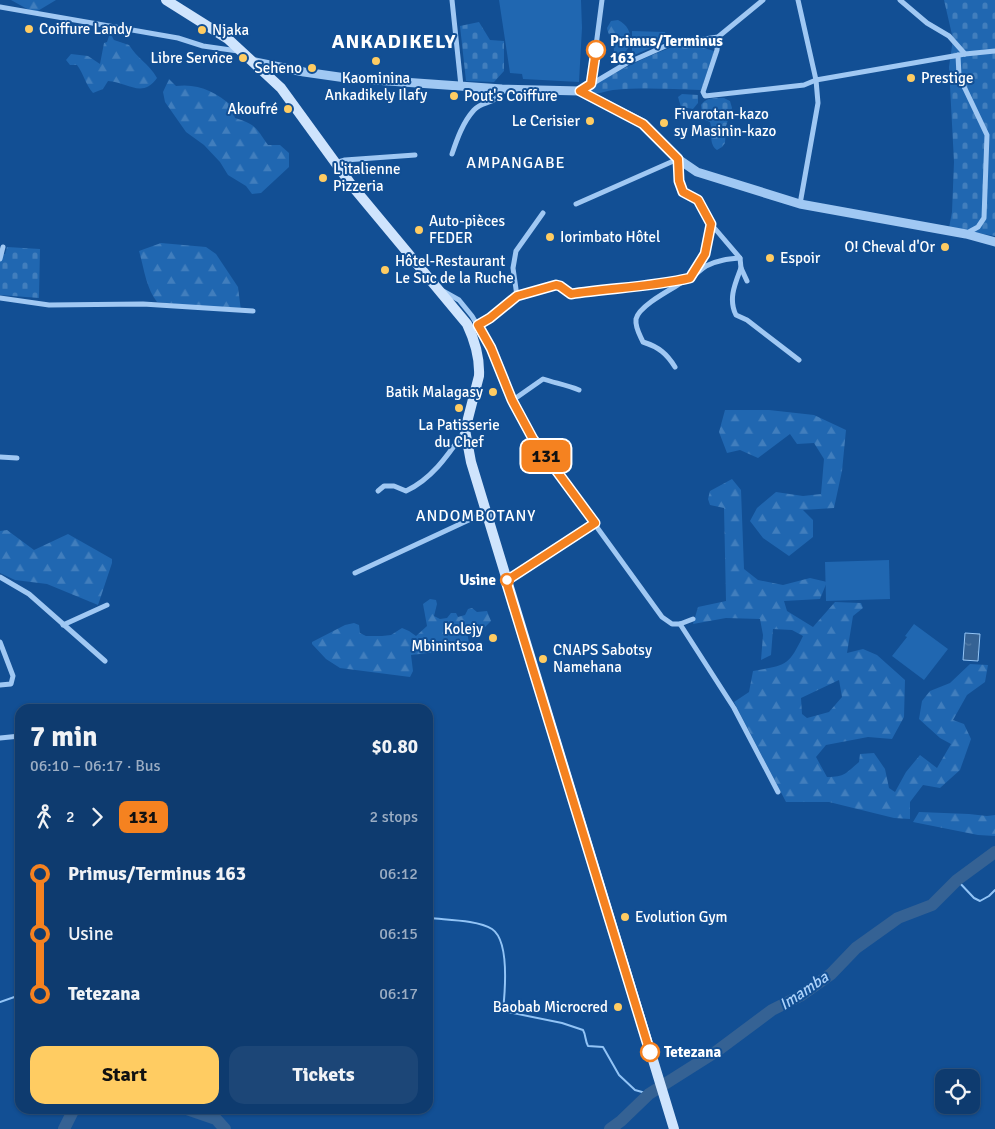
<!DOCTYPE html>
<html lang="en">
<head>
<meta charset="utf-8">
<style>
	body { margin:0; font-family:Signika,sans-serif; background:#1c4677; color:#f1f3f6; height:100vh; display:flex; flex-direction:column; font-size:19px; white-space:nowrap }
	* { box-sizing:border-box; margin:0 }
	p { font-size:16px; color:#9badc3 }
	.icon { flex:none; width:28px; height:28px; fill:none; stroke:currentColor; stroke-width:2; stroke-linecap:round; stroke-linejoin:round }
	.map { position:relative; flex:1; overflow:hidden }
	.panel { position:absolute; left:15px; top:704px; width:418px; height:410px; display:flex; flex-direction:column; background:#0e3b6f; border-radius:15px; box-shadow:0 1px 4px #0004,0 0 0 1px #2e5582 }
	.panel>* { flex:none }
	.badge { padding:0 10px; border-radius:8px; font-size:18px; line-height:32px }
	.controls { position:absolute; left:935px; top:1069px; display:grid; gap:10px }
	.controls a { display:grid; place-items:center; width:45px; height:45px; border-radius:10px; background:#0e3b6f; box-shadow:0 1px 4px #0004,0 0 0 1px #2e5582; font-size:25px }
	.map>.badge { position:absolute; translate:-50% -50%; box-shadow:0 0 0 2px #fff }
	.legs { display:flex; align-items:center; gap:8px; height:55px; padding:0 15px; font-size:16px }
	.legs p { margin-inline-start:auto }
	.overview { display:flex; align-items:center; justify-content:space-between; height:85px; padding:0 15px }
	h1 { font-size:28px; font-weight:700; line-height:38px }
	.cta { display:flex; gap:10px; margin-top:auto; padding:10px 15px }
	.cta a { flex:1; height:58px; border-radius:15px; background:#ffcc62; color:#111; font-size:20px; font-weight:700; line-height:58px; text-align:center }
	.cta a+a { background:#1c4677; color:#f1f3f6 }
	ul { padding:0 15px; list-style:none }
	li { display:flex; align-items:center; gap:18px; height:60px; font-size:19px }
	li i { display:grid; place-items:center; width:8px; height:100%; margin:0 6px; background:currentColor }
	li i::after { content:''; width:12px; height:12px; margin:-6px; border:4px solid; border-radius:50%; background:#0e3b6f }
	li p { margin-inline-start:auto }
	li:first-child i { background:linear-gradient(#0000 50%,currentColor 0) }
	li:last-child i { background:linear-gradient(currentColor 50%,#0000 0) }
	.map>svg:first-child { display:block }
	.forest { fill:url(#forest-firs); fill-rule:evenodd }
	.cemetery { fill:url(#cemetery-stones) }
	.pitch { fill:#2067b1 }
	.water { fill:url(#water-ripples); stroke:#92c4f6 }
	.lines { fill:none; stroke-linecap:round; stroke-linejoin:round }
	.stream { stroke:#92c4f6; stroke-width:2 }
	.river { stroke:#356294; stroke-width:12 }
	.minor { stroke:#a0c8f3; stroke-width:5 }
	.tertiary { stroke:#a0c8f3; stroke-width:9 }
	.secondary { stroke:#cfe4fd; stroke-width:10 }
	.line-1-casing { stroke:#fff; stroke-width:11 }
	.line-1 { stroke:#f58220; stroke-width:8 }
	.poi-dot { fill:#ffcc62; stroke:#124f94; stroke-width:2 }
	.stop-1-dot { fill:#fff; stroke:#f58220; stroke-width:2.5 }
	.labels { text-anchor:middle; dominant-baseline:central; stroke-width:4; stroke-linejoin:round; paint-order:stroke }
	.poi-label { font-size:15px; fill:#fff; stroke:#124f94; text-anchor:start }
	.stop-label { font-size:15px; font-weight:bold; fill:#fff; stroke:#124f94; text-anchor:start }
	.neighbourhood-label { font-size:16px; letter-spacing:1px; fill:#fff; stroke:#124f94 }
	.water-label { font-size:16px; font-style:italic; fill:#acd2fa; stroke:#124f94 }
	.district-label { font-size:20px; font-weight:bold; letter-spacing:1px; fill:#fff; stroke:#124f94 }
</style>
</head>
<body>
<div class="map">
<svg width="995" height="1129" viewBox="0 0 995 1129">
	<defs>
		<pattern id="forest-firs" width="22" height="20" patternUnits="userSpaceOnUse" patternTransform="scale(1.25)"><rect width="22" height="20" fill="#2067b1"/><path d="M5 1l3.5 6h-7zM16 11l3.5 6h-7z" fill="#417ebd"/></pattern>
		<pattern id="cemetery-stones" width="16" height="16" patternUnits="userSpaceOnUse" patternTransform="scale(1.25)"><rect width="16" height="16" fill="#2067b1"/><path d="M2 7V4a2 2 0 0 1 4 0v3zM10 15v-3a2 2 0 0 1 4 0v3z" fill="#417ebd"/></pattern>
		<pattern id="water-ripples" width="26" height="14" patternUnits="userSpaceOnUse" patternTransform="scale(1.25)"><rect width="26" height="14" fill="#356294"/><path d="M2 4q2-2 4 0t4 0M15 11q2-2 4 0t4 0" fill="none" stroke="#537aa4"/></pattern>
	</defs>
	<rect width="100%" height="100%" fill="#124f94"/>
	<!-- forest -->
	<g class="forest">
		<polygon points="11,0 56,0 36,12 29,10"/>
		<path d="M618 20C628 25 630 32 632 43L620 59 615 61 612 58C618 46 609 39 607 28L611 21Z"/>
		<path d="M110 33 114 40 129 45C137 58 149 64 157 78 142 99 128 82 108 81L103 89 93 93C85 84 84 74 77 65H70L66 60 71 54 88 56 100 64 104 43 107 42Z"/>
		<path d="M169 79 176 86C198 83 216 92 232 106L233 113 235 118C257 125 256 128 268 145H280L289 153V167L261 193 252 194 246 186 228 175 220 162 204 145 186 132 165 102 163 92Z"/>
		<path d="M161 243 206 247 216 254 238 287 241 311 157 302C146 288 144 268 139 251Z"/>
		<polygon points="725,410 769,410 814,415 846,430 842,471 834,508 803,510 813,520 813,537 789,556 763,538 750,521 757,508 776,492 803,496 821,494 824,459 814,443 797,444 790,434 758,458 740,450 727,453 719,432"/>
		<path d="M732 479 741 490 744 569 758 580 783 585 810 578 827 582 820 599 784 601 787 611 813 627 835 602 861 603 863 608 853 616 847 653 863 649 877 655 905 680 904 717 892 739 868 737 826 745 816 757 827 777C845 777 846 773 859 762L860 754 874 753 885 769 889 788 895 792 906 772 920 755 937 768 951 744 940 738 919 719 922 701 930 691 950 683 970 664 988 665 985 682 967 695 953 720 964 724 971 739 960 770 940 788 923 785 910 802V819L894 818 829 802H786L734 702 749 692 753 671C786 665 788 667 803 636L792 630 773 629 771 655 761 660 763 635 760 619 726 618 693 624 698 607 726 601 724 508 710 505 708 499 710 491ZM839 680 842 697 829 712 807 718 802 714 801 698Z"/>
		<polygon points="7,530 34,550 68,534 112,559 112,563 98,605 47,584 15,580 0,573 0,531"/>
		<polygon points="430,599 436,600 437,604 434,616 440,619 447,618 451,613 456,613 458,617 465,615 468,609 472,608 477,612 487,611 491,621 485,627 472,628 467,632 470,648 411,655 413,671 410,677 340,668 326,659 312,644 312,642 345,625 354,623 359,625 360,633 366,636 382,636 391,635 402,628 409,631 416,636 427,626 423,604"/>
		<polygon points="919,812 969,814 987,816 995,815 995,836 978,835 913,822"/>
	</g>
	<!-- cemetery -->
	<g class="cemetery">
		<polygon points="944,0 995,0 995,236 949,228 952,212 954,162 949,67 953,39"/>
		<polygon points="479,22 490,40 504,41 504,71 494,82 466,81 460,26"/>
		<path d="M682 44 694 45 714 51 701 90C672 89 642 87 613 90 605 91 597 96 590 91V87C620 70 649 54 682 44Z"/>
		<polygon points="682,94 698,95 698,103 693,109 681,107 678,97"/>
		<path d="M724 98 730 101 732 108 726 126 725 143 722 147 717 150C708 144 713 131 710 122L703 119 701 105C706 97 715 98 724 98Z"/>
		<polygon points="7,247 40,249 39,298 0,295 0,253 5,254"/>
	</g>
	<!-- pitch -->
	<g class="pitch">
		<polygon points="499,0 581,0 582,28 579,82 523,79 522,74 510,73"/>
		<polygon points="632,31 665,32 667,41 632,56"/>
		<polygon points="889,560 890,599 826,601 825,562"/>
		<polygon points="914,624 948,649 924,680 892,656 907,637 905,636"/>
	</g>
	<!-- water -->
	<polygon class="water" points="965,633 980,634 978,661 963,660"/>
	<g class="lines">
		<!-- stream -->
		<g class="stream">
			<polyline points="957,880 974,898 980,901 989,896 995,890"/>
			<path d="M428 914 430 918C447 920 478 920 492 929 510 941 505 992 503 1011L562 1023 583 1030C586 1035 585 1041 588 1046L603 1047 619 1075 635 1090 649 1094"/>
			<polyline points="0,1002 20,995"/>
		</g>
		<!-- river -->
		<g class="river">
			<polyline points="187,1109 216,1119 225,1129"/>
			<polyline points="64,1129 74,1109"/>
			<polyline points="610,1129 621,1121 649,1094 717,1051 772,1010 800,996 831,974 856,948 898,918 932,905 957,880 995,852"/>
		</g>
		<!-- minor -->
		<g class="minor">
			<polyline points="452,0 461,86"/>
			<polyline points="798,0 816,80 818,103 800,204"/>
			<polyline points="900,0 927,23 949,36 965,54"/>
			<polyline points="0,7 178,38 203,46 238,51"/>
			<polyline points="718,37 717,50 703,92 705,96 804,85 816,80 965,54 995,51"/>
			<polyline points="958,55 959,76 987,135 984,218 978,227 967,233"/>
			<polyline points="591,84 602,0"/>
			<polyline points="580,91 627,63 670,44 718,37 763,0"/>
			<path d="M452 154C457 139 463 122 474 110 485 99 494 107 502 89"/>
			<polyline points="335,163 345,160 415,155"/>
			<polyline points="576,204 678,159 679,181 683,192 697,200 711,224 740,258 741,268 747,281"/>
			<polyline points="0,259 3,247"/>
			<path d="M741 268C735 284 728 299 736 315L747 320 799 360"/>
			<polyline points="692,275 705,254 711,224"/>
			<polyline points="443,291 459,300 472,316 491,348 513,400 533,439 662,617 672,624 680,624 693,619"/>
			<path d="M517 296 556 285 560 286 571 294C609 288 649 287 687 278 695 277 699 270 706 266 717 260 729 259 740 258"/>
			<polyline points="0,298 49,305 143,304 253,311"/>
			<polyline points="478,325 491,318 517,296 513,268 516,251 543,213"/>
			<path d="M675 367C667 354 659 347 643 342 640 335 635 328 636 319 639 305 674 288 686 280"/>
			<path d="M513 400 543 379C555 383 567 385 579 390"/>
			<polyline points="0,457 17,458"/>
			<path d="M378 491 384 486H394L406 491C432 479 448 455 464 432"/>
			<polyline points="355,573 486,512"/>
			<polyline points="0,577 29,594 105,661"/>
			<polyline points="506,581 595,523"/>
			<polyline points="680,624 734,708 778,792"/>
			<polyline points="63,625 107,605"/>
			<polyline points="0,642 13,676 11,684 0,685"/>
			<polyline points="0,738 20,736"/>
		</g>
		<!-- tertiary -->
		<polyline class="tertiary" points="255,62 304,72 346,78 502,89 580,91 643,123 678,159 697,172 800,204 966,234 995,242"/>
		<!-- secondary -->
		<path class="secondary" d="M166 0 228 39 281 88 353 187 467 324C475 341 480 357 479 376L465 430 471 462 674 1129"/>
	</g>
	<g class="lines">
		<defs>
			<path id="line-1" d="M596 50 591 84 580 91 643 124 678 159 679 181 683 192 698 200 711 224 705 254 690 278C651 287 610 288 571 294L560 286 556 285 517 296 490 318 478 325 491 348 512 400 533 439 595 523 506 581 650 1052"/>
		</defs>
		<!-- line-1 casing -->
		<use href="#line-1" class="line-1-casing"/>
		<!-- line-1 -->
		<use href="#line-1" class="line-1"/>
	</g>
	<!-- markers -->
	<g class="poi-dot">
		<circle cx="29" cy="29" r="5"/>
		<circle cx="202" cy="30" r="5"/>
		<circle cx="243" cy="58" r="5"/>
		<circle cx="376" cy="61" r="5"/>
		<circle cx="312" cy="68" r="5"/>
		<circle cx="911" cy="78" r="5"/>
		<circle cx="454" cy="96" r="5"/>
		<circle cx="288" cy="109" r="5"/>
		<circle cx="590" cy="121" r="5"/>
		<circle cx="664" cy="123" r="5"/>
		<circle cx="323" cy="178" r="5"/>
		<circle cx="419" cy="230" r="5"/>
		<circle cx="550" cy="237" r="5"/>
		<circle cx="945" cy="247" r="5"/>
		<circle cx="770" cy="258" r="5"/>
		<circle cx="385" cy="270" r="5"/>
		<circle cx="493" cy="392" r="5"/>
		<circle cx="459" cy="408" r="5"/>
		<circle cx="493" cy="638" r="5"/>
		<circle cx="543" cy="659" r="5"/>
		<circle cx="625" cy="917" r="5"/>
		<circle cx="618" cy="1007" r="5"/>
	</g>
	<g class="stop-1-dot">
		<circle cx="596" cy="50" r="9"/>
		<circle cx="507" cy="580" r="6"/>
		<circle cx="650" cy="1052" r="9"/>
	</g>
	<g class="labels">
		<!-- poi labels -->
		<g class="poi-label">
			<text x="39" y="29">Coiffure Landy</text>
			<text x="212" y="30">Njaka</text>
			<text x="233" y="58" text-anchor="end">Libre Service</text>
			<text x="302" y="68" text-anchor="end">Seheno</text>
			<text x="376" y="78" text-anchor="middle">Kaominina<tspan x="376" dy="17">Ankadikely Ilafy</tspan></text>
			<text x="921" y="78">Prestige</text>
			<text x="464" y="96">Pout's Coiffure</text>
			<text x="278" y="109" text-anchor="end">Akoufré</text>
			<text x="674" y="114">Fivarotan-kazo<tspan x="674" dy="17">sy Masinin-kazo</tspan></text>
			<text x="580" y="121" text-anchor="end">Le Cerisier</text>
			<text x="333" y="169">L'italienne<tspan x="333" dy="17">Pizzeria</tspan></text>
			<text x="429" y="221">Auto-pièces<tspan x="429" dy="17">FEDER</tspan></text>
			<text x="560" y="237">Iorimbato Hôtel</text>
			<text x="935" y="247" text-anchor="end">O! Cheval d'Or</text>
			<text x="780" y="258">Espoir</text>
			<text x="395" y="261">Hôtel-Restaurant<tspan x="395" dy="17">Le Suc de la Ruche</tspan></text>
			<text x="483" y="392" text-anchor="end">Batik Malagasy</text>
			<text x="459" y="425" text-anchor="middle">La Patisserie<tspan x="459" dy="17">du Chef</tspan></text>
			<text x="483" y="629" text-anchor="end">Kolejy<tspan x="483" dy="17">Mbinintsoa</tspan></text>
			<text x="553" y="650">CNAPS Sabotsy<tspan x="553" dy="17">Namehana</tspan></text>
			<text x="635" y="917">Evolution Gym</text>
			<text x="608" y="1007" text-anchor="end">Baobab Microcred</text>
		</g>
		<!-- stop labels -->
		<g class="stop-label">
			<text x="610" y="41">Primus/Terminus<tspan x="610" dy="17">163</tspan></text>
			<text x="496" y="580" text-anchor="end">Usine</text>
			<text x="664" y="1052">Tetezana</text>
		</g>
		<!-- neighbourhood labels -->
		<g class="neighbourhood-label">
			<text x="516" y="163">AMPANGABE</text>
			<text x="476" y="516">ANDOMBOTANY</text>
		</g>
		<!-- water labels -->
		<g class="water-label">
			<text transform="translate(804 991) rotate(-34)">Imamba</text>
		</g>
		<!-- district labels -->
		<g class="district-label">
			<text x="394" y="41">ANKADIKELY</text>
		</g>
	</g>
</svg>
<div class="controls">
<a><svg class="icon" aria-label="locate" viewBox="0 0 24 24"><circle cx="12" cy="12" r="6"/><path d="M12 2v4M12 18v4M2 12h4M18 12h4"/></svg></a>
</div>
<b class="badge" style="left:546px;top:456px;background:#f58220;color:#111">131</b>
<section class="panel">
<div class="overview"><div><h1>7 min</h1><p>06:10 – 06:17 · Bus</p></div><b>$0.80</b></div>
<div class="legs"><svg class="icon" aria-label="walk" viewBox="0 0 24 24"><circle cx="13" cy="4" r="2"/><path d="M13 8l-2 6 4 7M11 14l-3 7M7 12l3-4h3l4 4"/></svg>2<svg class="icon" aria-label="forward" viewBox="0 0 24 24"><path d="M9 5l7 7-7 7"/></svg><b class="badge" style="background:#f58220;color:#111">131</b><p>2 stops</p></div>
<ul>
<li><i style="color:#f58220"></i><b>Primus/Terminus 163</b><p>06:12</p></li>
<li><i style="color:#f58220"></i><span>Usine</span><p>06:15</p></li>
<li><i style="color:#f58220"></i><b>Tetezana</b><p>06:17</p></li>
</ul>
<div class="cta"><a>Start</a><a>Tickets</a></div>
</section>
</div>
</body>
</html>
